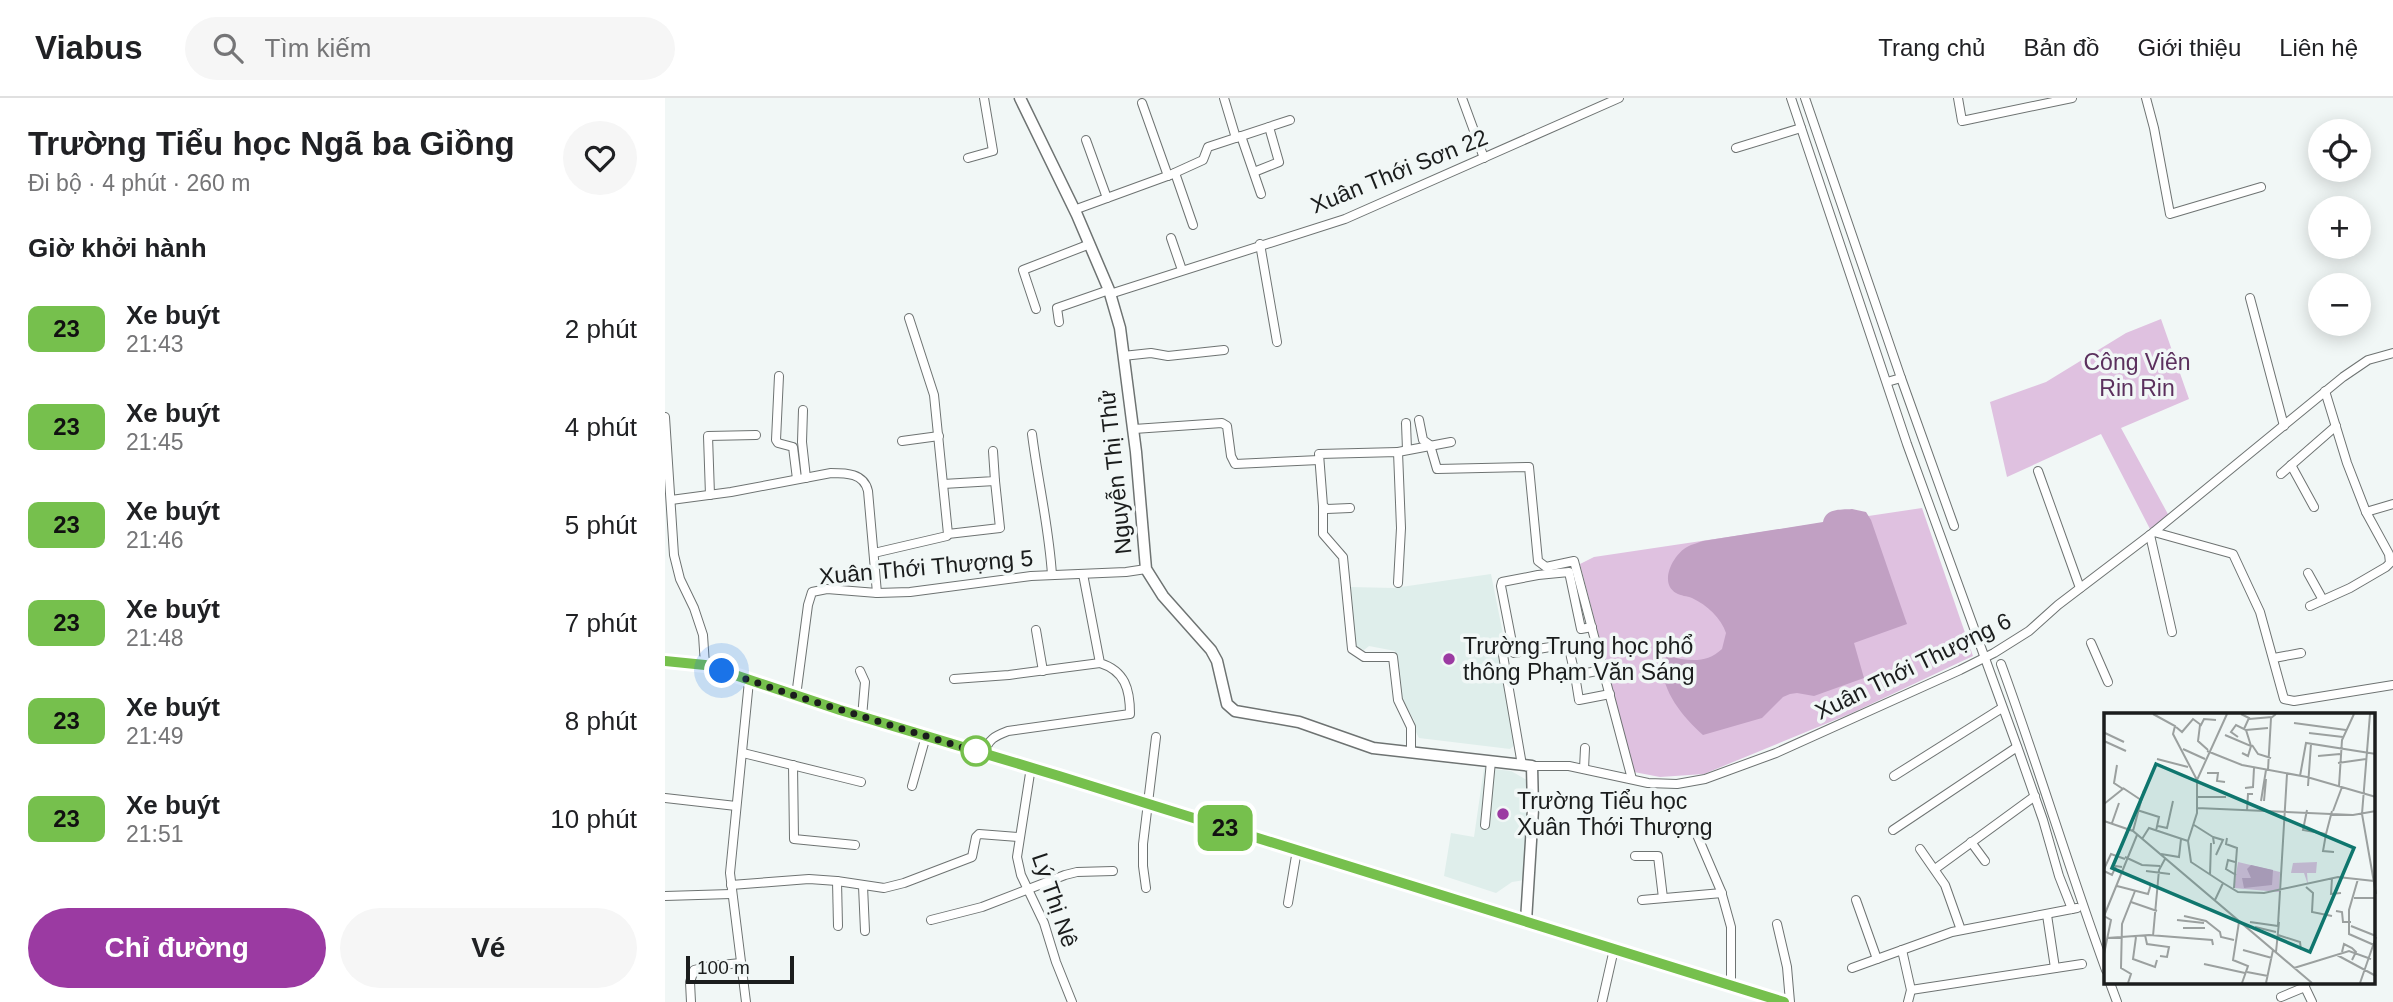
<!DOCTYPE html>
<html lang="vi">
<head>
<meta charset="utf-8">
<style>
	body { margin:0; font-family:Helvetica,sans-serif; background:#f6f6f6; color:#202124; height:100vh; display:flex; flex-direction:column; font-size:26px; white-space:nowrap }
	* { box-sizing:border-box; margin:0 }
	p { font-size:23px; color:#757577 }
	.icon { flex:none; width:38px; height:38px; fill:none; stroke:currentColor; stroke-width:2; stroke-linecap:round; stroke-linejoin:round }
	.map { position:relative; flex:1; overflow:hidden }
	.details { display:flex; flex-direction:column; background:#fff; width:665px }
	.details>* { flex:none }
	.badge { padding:0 14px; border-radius:10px; font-size:24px; line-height:46px }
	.fabs { position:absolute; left:1643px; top:21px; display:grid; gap:14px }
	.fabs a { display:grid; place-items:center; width:63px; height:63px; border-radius:50%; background:#fff; box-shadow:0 4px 18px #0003; font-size:35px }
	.scale { position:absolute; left:21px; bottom:18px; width:108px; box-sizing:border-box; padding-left:7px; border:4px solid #1b1d1d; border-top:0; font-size:19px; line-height:24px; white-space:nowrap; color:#1b1d1d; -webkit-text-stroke:5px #f1f7f6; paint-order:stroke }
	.you { position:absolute; width:35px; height:35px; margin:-18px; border:5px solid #fff; border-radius:50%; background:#1a73e8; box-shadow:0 0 0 10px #1a73e833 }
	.map>.badge { position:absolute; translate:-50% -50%; box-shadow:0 0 0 4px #fff }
	h2 { padding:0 28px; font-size:26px; line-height:63px }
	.round { display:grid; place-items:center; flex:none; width:74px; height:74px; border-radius:37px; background:#f6f6f6 }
	.headline { display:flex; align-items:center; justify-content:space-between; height:119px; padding:0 28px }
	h1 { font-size:33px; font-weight:600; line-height:52px }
	.action { display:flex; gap:14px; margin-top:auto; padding:14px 28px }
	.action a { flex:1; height:80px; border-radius:42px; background:#9b3aa2; color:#fff; font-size:28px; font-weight:600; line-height:80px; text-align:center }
	.action a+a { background:#f6f6f6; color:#202124 }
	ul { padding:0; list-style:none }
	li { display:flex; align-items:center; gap:21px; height:98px; padding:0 28px }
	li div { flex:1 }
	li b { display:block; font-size:26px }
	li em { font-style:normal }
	li .badge { min-width:77px; font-weight:700; text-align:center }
	header { display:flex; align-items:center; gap:42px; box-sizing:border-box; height:98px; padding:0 35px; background:#fff; border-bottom:2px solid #e0e0e0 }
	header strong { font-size:33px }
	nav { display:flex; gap:38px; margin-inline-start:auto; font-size:24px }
	.search { width:490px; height:63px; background:#f6f6f6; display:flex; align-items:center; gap:18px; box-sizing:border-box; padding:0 24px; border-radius:38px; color:#757577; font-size:26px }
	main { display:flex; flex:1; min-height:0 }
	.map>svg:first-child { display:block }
	.built { fill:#dfeeeb }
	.green { fill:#dfc1e0 }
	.water { fill:#c1a0c3 }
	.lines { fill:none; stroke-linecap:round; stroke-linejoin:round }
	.street-casing { stroke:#6e7372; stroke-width:10 }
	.secondary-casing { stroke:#6e7372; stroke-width:13 }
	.street { stroke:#fff; stroke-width:8 }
	.secondary { stroke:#fff; stroke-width:10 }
	.line-casing { stroke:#fff; stroke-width:16 }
	.line { stroke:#76c04d; stroke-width:10 }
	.walk { stroke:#1b1d1d; stroke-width:7; stroke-dasharray:0 12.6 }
	.poi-dot { fill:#9b3aa2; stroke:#f1f7f6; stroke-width:2.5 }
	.stop-dot { fill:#fff; stroke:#76c04d; stroke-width:3.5 }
	.labels { text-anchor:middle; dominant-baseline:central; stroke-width:7; stroke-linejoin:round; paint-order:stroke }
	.street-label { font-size:23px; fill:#1b1d1d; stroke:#f1f7f6 }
	.park-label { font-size:23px; fill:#5b305d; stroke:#f1f7f6 }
	.poi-label { font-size:23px; fill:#1b1d1d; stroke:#f1f7f6; text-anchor:start }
	.inset-road { fill:none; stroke:#9ba09f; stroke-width:2 }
	.view { fill:#0f766e; fill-opacity:0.15; stroke:#0f766e; stroke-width:3.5 }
	.inset-edge { fill:none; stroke:#1b1d1d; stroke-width:3.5 }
</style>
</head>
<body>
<header>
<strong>Viabus</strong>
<div class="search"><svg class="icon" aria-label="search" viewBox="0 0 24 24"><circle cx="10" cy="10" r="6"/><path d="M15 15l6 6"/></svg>Tìm kiếm</div>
<nav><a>Trang chủ</a><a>Bản đồ</a><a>Giới thiệu</a><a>Liên hệ</a></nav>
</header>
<main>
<section class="details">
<div class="headline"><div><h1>Trường Tiểu học Ngã ba Giồng</h1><p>Đi bộ · 4 phút · 260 m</p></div><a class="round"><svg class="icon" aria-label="heart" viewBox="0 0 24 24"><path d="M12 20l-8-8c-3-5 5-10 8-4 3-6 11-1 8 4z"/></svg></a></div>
<h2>Giờ khởi hành</h2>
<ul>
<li><span class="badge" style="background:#76c04d;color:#111">23</span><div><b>Xe buýt</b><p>21:43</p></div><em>2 phút</em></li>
<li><span class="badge" style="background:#76c04d;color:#111">23</span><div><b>Xe buýt</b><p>21:45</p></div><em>4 phút</em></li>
<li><span class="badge" style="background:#76c04d;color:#111">23</span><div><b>Xe buýt</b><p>21:46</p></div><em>5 phút</em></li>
<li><span class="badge" style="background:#76c04d;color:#111">23</span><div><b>Xe buýt</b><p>21:48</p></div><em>7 phút</em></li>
<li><span class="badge" style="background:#76c04d;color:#111">23</span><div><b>Xe buýt</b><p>21:49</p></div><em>8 phút</em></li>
<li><span class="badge" style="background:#76c04d;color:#111">23</span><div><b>Xe buýt</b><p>21:51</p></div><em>10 phút</em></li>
</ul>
<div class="action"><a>Chỉ đường</a><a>Vé</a></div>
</section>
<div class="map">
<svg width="1728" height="904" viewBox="0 0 1728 904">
	<rect width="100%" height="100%" fill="#f1f7f6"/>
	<!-- built -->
	<g class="built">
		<polygon points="826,476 841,551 835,554 852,645 845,651 754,640 751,634 749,622 735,598 730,553 704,548 699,552 689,548 685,489 729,490"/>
		<polygon points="819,670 846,673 862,682 865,695 860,782 847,784 831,795 779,778 786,735 809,739"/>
	</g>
	<!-- green -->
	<g class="green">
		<polygon points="1496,221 1524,301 1456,330 1504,418 1485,431 1436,336 1342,379 1325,304 1381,284 1461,235"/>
		<polygon points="1257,410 1308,558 1187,615 1039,676 995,679 969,674 915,466 929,459"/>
	</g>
	<!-- water -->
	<path class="water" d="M1187 411 1201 414 1206 422 1242 526 1189 545 1199 580 1149 598 1132 595 1125 596 1118 599 1097 620 1038 637C1017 618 996 593 997 563L1003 558C1023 563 1041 566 1057 551L1061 535C1056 520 1042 507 1027 500 1022 498 1016 498 1011 495 993 484 1009 456 1022 449 1027 446 1033 445 1038 443L1158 424C1161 410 1174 412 1187 411Z"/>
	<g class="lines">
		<defs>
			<g id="street">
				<polyline points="559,0 571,40"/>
				<polyline points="797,0 819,60"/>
				<polyline points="1126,0 1242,346 1353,651 1378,722 1394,778 1407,811"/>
				<polyline points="1140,0 1236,280 1222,284"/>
				<polyline points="1293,0 1297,23 1407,0"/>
				<polyline points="1481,0 1489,30 1505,116 1596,89"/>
				<polyline points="477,5 503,78"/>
				<polyline points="576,38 596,96"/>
				<polyline points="421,42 442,100"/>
				<polyline points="1071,50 1136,30"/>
				<polyline points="303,60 328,53 319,0"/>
				<polyline points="589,74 614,64 604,29"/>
				<polyline points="510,75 528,127"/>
				<polyline points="409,112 505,77 538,62 543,49 625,22"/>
				<polyline points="506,140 517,172"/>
				<polyline points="595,146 612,244"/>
				<polyline points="445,196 680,121 954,0"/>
				<polyline points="1585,200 1619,328"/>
				<polyline points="371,211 358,172 425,146"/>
				<polyline points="394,224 392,210 444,192"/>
				<polyline points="458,258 486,255 503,258 559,252"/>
				<polyline points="114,278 111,342 113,345 128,349 132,381"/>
				<polyline points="1236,280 1289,428"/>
				<polyline points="1660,293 1682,365 1701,414 1728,406"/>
				<polyline points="138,312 137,344 141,380"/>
				<polyline points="0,319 9,457 15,481 29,510 38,537 40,567"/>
				<polyline points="754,322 758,342 765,347 772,371 864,369 873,463 881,469 909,463 967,681"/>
				<polyline points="741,325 742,352"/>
				<polyline points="469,331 557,325 562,328 566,358 570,366 654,362"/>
				<path d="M367 336C373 384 384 429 387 477"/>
				<polyline points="237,343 274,338"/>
				<polyline points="733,354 786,344"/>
				<polyline points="1626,367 1649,409"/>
				<polyline points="1373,373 1415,490"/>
				<polyline points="1616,376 1671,328"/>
				<polyline points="278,386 330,383 328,353"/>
				<polyline points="45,397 43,338 91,337"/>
				<path d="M6 402 66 394 166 375C181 375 199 375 203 393L212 495"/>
				<polyline points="658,408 658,436 678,459 687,551 699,559 728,559 733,602 746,629 746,655"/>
				<polyline points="685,410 662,411 658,408 654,356 733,354 736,430 733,485"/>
				<polyline points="1489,434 1568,456 1595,514 1619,601 1629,603 1728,587"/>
				<polyline points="283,436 335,430 330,383"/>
				<polyline points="1485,437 1507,534"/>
				<polyline points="209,455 282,438 283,436 269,297 244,220"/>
				<polyline points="1643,475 1658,502"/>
				<polyline points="1645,508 1685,490 1721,469 1725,465 1724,456 1701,414"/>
				<polyline points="927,529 916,531 904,474 873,477 837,484 836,488 849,555 903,546 910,577 938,572"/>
				<polyline points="371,532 378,573"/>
				<polyline points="1426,545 1443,584"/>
				<polyline points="838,557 857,667"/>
				<polyline points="1609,560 1636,555"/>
				<path d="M1336 566C1373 667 1404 771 1441 872"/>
				<polyline points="195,573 200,584 197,619"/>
				<polyline points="910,577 914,602 945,596"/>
				<polyline points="289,581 344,577 435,565"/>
				<polyline points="131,598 143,507 147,494 162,491 212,495 245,494 366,478 461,474 481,471"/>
				<polyline points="78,655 196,684"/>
				<path d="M319 656C323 641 330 638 343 633L465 616C465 591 460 573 435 565L418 476"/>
				<polyline points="128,667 129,741 190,747"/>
				<polyline points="867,668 904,668 983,685 1012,686 1040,681 1111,655 1295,572 1329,555 1364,533 1393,507 1485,437 1678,279 1703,262 1728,255"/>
				<polyline points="366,669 352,759 356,777 379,825 391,864 407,904"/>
				<polyline points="919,671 920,650"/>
				<polyline points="1229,678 1337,610"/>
				<polyline points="247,688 261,638"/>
				<polyline points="0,700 71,708"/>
				<polyline points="820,727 826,663"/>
				<polyline points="1029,730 1056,793 1066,829 1066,886"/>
				<polyline points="1228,732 1352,649"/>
				<polyline points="1306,744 1320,763"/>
				<polyline points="1255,751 1280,787 1296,832"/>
				<polyline points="970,758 993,758 998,800"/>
				<polyline points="1270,771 1370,698"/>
				<polyline points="172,783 173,828"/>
				<polyline points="66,787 144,781 172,783 219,790 239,785 307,759 311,739 314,736 353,739"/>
				<polyline points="198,788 200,833"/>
				<polyline points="481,790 478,768 478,746 491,639"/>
				<polyline points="0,798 66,796"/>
				<polyline points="977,802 1057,795"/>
				<polyline points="1191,802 1212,861"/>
				<polyline points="623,805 632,752"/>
				<polyline points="1382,817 1390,870"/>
				<polyline points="266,822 317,809 400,777 412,774 448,773"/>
				<polyline points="1112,826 1122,869 1125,904"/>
				<polyline points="1237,852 1246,892 1243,904"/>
				<polyline points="1187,870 1287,834 1412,810"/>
				<polyline points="1445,885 1452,904"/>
				<polyline points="1638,885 1647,904"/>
				<polyline points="1246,892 1417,866"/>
				<polyline points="1616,899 1640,889"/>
				<polyline points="26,904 25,884 29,872 45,868 76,865"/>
				<polyline points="81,904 65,775 84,583"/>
				<polyline points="937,904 949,851"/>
			</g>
			<g id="secondary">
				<polyline points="355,0 412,117 444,192 455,230 471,354 481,471 498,498 546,552 552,563 562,606 570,613 634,624 708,650 867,668 868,711 861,823"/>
				<polyline points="0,563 40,567 175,612 394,678 1119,904"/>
			</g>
		</defs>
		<!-- street casing -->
		<use href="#street" class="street-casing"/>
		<!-- secondary casing -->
		<use href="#secondary" class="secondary-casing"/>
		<!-- street -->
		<use href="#street" class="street"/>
		<!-- secondary -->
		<use href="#secondary" class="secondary"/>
	</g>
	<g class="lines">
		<defs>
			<polyline id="line" points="0,563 40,567 175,612 394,678 1119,904"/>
		</defs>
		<!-- line casing -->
		<use href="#line" class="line-casing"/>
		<!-- line -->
		<use href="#line" class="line"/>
		<!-- walk -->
		<polyline class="walk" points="57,573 131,598 319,656 311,653"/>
	</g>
	<!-- markers -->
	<g class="poi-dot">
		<circle cx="784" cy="561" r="7"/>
		<circle cx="838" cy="716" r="7"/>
	</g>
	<circle class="stop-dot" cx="311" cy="653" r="14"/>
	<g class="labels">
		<!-- street labels -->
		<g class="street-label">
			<text transform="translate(734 73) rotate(-22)">Xuân Thới Sơn 22</text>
			<text transform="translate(450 374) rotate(-96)">Nguyễn Thị Thử</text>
			<text transform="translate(261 469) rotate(-5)">Xuân Thới Thượng 5</text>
			<text transform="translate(1248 568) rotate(-26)">Xuân Thới Thượng 6</text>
			<text transform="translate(390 802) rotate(71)">Lý Thị Nê</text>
		</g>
		<!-- park labels -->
		<g class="park-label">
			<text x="1472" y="264">Công Viên<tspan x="1472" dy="26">Rin Rin</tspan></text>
		</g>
		<!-- poi labels -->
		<g class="poi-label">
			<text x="798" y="548">Trường Trung học phổ<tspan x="798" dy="26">thông Phạm Văn Sáng</tspan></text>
			<text x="852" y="703">Trường Tiểu học<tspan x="852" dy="26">Xuân Thới Thượng</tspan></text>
		</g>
	</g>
	<!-- overview -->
	<g transform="translate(1439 615)">
		<rect width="271" height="271" fill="#f1f7f6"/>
		<path d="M134 149 176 159 175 179 130 175ZM213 149 212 160H203L204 172 200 160H187L189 150Z" fill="#dfc1e0"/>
		<path d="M147 152 169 157 168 172 140 175 138 165H147L143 156Z" fill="#c1a0c3"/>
		<path class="inset-road" d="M49 1 71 13 69 21 93 67M137 1 145 5 140 16M266 1 258 101 272 181M145 6 168 4M190 10 242 17M96 12 94 28 104 37M72 14 78 19 89 6 97 12 100 6 112 7M142 17 164 15M1 20 20 29M205 20 239 24M121 22 147 33 144 43 138 40M134 24 127 19 132 12 142 17 147 33M0 28 22 38M148 32 154 41 167 45M79 36 101 46M103 38 138 52 203 64 272 84M214 43 236 41M53 46 84 54M234 50 262 46M13 52 10 70 19 76M164 57 167 5 172 1M103 60H114L113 68 121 69M196 63 202 30 272 41M204 73 207 31M235 73 238 27 250 1M19 75 37 87M141 75 149 74 150 55M93 84H122M157 88 162 57M160 88 162 66M0 91 20 75M93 95 249 102 272 98M33 97 55 104 52 118M203 97 199 117 222 121 219 138 230 139M143 98 144 81H149M229 98 238 74M0 108 29 118 208 270M8 110 15 90M90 112 109 124M54 113 63 115 69 88M29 118 40 77M222 121 228 98M123 125 122 131 133 135 130 175M38 126 45 115 84 128M110 131 109 124 119 127 112 142M57 141 75 144 77 126M21 144 38 152 56 153M131 149 124 147 122 156 132 162M0 156 7 141 21 146M0 158 8 162 12 153 18 154M42 158 66 161M106 162 107 130M228 165 227 181 237 180M254 166 245 197V221L270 232M119 170 134 179 160 180 234 164 270 168M13 173 44 181 47 171M202 174 209 180 208 199 228 203M250 185H272M111 187 119 170 87 149 84 128 93 100V67L123 1M27 189 53 198M232 198 238 199 239 209H247M0 203 33 122M0 203 7 207 0 241M80 203 102 208 116 219 117 224 130 227M73 207 100 210M135 209 129 247 144 253 138 270M146 209 174 213M174 212 183 61M247 213 272 223M151 214 172 219M79 215H101M41 222 43 231 65 234 63 244 56 243M174 222 196 229 197 237M49 223 55 157 61 146M32 224 29 246 51 254 53 247M3 225 45 222 108 227 109 232M139 237 168 245M172 239 175 209M238 239 240 231 248 235 252 239 248 247M233 242 272 263M100 251 141 260M190 255 245 238 267 246M143 259 164 263M24 270 27 261 17 255 18 211 31 178M162 270 169 237M256 270 272 224"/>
		<path class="view" d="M52 51 250 135 206 239 8 155Z"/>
		<rect width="271" height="271" class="inset-edge"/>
	</g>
</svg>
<div class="fabs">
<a><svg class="icon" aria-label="locate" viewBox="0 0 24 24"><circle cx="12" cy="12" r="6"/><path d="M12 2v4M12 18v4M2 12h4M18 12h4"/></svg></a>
<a>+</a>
<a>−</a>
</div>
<div class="scale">100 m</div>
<div class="you" style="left:57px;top:573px"></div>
<b class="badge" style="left:560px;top:730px;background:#76c04d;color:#111">23</b>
</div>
</main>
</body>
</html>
